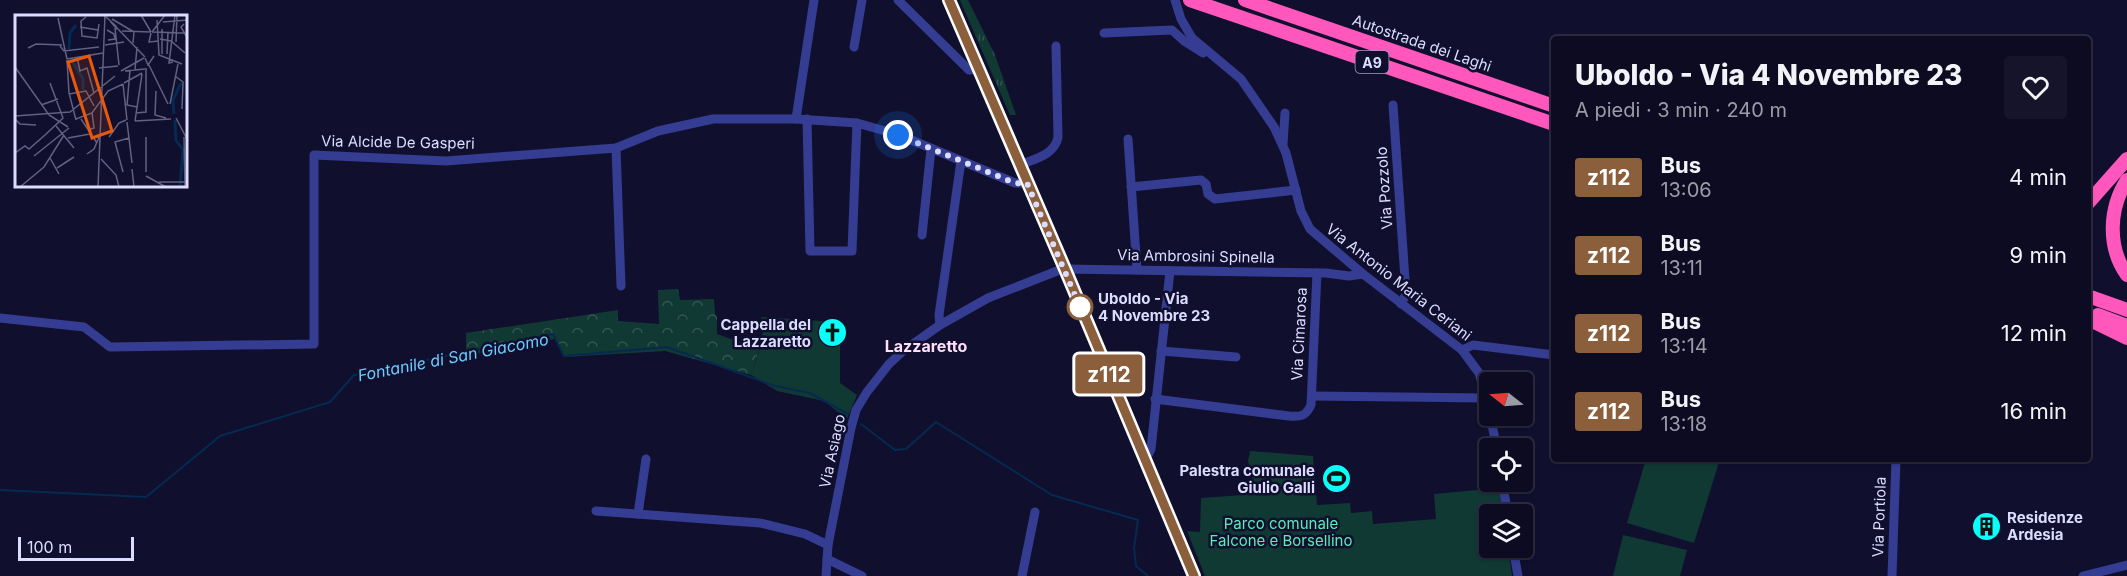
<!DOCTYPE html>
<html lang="it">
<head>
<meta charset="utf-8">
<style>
	body { margin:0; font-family:Inter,sans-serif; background:#15142a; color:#f1f3f6; height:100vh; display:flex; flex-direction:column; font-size:22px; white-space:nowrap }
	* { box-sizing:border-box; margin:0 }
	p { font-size:20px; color:#9a9ba5 }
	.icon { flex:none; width:33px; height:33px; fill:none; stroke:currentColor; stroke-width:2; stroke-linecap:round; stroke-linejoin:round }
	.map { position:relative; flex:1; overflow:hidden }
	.drawer { position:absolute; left:1551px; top:36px; width:540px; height:426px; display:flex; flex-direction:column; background:#0c0b22; border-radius:6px; box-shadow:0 2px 4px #0004,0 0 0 2px #2c2b40 }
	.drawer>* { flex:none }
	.badge { padding:0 12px; border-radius:4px; font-size:21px; line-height:39px }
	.needle { width:39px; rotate:287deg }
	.fabs { position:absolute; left:1479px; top:372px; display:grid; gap:12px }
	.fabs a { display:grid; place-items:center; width:54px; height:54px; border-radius:6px; background:#0c0b22; box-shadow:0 2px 4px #0004,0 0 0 2px #2c2b40; font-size:30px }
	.scale { position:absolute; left:18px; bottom:15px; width:116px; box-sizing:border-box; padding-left:6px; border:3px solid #dcdcff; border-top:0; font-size:16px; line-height:21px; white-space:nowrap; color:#dcdcff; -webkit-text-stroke:4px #100f2e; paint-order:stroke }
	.you { position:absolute; width:30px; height:30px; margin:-15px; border:4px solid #fff; border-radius:50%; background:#1a73e8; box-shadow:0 0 0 9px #1a73e833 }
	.map>.badge { position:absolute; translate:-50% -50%; box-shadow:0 0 0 3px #fff }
	.round { display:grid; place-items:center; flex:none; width:63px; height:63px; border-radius:6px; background:#15142a }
	.summary { display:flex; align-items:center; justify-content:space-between; height:102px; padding:0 24px }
	h1 { font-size:28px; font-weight:800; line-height:45px }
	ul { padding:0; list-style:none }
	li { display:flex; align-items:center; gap:18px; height:78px; padding:0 24px }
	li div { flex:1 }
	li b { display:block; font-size:22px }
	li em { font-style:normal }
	li .badge { min-width:66px; font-weight:700; text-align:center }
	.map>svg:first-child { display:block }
	.grass { fill:url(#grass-tufts) }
	.forest { fill:url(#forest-crowns) }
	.park { fill:#113933 }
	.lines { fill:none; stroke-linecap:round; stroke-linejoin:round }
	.stream { stroke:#052a51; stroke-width:2 }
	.minor { stroke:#353d92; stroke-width:9 }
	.major { stroke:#b263ff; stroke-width:12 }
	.highway { stroke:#ff57bc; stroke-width:14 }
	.line-casing { stroke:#fff; stroke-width:14 }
	.line { stroke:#8b5e3c; stroke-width:9 }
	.walk { stroke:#dcdcff; stroke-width:6; stroke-dasharray:0 10.8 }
	.stop-dot { fill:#fff; stroke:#8b5e3c; stroke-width:3 }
	.labels { text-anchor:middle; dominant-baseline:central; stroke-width:5; stroke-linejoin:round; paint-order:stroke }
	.shield { fill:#100f2e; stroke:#9f9ec0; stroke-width:1.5 }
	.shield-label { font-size:14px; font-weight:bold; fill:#dcdcff }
	.street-label { font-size:15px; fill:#dcdcff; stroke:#100f2e }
	.stop-label { font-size:15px; font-weight:bold; fill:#dcdcff; stroke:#100f2e; text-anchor:start }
	.poi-label { font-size:15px; font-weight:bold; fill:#dcdcff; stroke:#100f2e; text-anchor:end }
	.park-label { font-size:15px; fill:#5aedb7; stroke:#100f2e }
	.neighbourhood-label { font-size:16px; font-weight:bold; fill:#ffdef7; stroke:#100f2e }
	.water-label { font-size:16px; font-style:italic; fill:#6accff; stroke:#100f2e }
	.inset-river { fill:none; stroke:#052a51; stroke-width:3 }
	.inset-road { fill:none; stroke:#626182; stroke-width:1.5 }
	.view { fill:#e8590c; fill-opacity:0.15; stroke:#e8590c; stroke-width:3 }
	.inset-edge { fill:none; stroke:#dcdcff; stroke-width:3 }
</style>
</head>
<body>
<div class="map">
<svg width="2127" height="576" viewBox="0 0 2127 576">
	<defs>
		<pattern id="grass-tufts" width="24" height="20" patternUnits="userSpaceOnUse" patternTransform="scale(1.5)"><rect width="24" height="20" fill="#113933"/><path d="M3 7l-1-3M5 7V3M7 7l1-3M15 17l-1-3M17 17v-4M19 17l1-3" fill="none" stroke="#335552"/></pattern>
		<pattern id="forest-crowns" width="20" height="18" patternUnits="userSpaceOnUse" patternTransform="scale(1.5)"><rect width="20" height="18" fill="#113933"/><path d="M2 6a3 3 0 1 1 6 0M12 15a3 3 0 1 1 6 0" fill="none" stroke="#335552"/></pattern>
	</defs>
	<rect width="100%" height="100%" fill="#100f2e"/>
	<!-- grass -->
	<polygon class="grass" points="960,0 968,0 995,55 1016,115 1010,115"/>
	<!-- forest -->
	<polygon class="forest" points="678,289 680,300 714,299 715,314 717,317 717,334 747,345 760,347 751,375 665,351 564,357 555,339 466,356 466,333 618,310 618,321 659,324 658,290"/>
	<!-- park -->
	<g class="park">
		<polygon points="761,317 836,322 840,324 840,383 857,395 847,419 824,401 777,391 751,375 763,339"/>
		<polygon points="1250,451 1313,456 1317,505 1350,503 1351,513 1372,511 1373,524 1436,519 1434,494 1499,488 1503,514 1490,514 1490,548 1508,548 1512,576 1205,576 1187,531 1200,532 1201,498 1256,494 1248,461"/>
		<polygon points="1646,459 1720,459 1694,543 1627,523"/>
		<polygon points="1623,535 1687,550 1680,576 1613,576"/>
	</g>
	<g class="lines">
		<!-- stream -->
		<g class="stream">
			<polyline points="861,424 895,450 906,449 936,422 1052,495 1138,520 1134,548 1136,566 1148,576"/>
			<polyline points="0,490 146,497 220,436 330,402 354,375 553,334 564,356 667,347 775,386 810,393 848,414"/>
		</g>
		<!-- minor -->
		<g class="minor">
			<polyline points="898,0 969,70 978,69"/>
			<polyline points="1175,0 1181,19 1192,38 1241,79 1274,127 1286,153 1301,211 1310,229 1363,274 1462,350 1479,373 1490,410"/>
			<polyline points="1104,33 1172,30 1184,41 1203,53"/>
			<polyline points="854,47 862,0"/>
			<polyline points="1393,105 1406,294 1401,304"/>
			<polyline points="796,119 814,0"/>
			<polyline points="807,119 810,251 852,251 857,123"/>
			<polyline points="1128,139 1137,270"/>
			<polyline points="1283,144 1285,113"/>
			<polyline points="616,148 621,286"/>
			<path d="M1020 165C1034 159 1055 155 1058 137L1056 46"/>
			<polyline points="1131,187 1201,180 1206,184 1208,194 1215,199 1296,190"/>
			<polyline points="922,235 931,149"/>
			<polyline points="0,318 84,327 110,347 314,344 314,155 446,161 616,148 658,131 713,119 796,119 857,123 899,135 1015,183 1027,183"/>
			<polyline points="940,325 939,315 961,161"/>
			<polyline points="1462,350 1473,345 1554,355"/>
			<polyline points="1161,351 1236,357"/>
			<polyline points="1312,396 1487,398"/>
			<path d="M1155 399 1289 416C1301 417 1306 416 1311 405L1317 273"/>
			<polyline points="1490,416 1497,448"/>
			<polyline points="1143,457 1149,453 1151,449 1170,271"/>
			<polyline points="1502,482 1508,514"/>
			<polyline points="596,511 760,523 805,534 828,545"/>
			<polyline points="638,514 646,459"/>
			<polyline points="1513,548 1518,576"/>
			<polyline points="827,559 862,576"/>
			<polyline points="826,576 828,545 851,428 856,410 867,392 889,364 903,351 940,325 988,298 1057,271 1065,269 1326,273 1349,276 1363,274"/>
			<polyline points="1022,576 1035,512"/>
			<polyline points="1892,576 1896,459"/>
			<polyline points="2083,576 2127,565"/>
		</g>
		<!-- major -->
		<polyline class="major" points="949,0 1065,269 1194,576"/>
		<!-- highway -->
		<g class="highway">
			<polyline points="1190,0 1554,124"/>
			<polyline points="1245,0 1554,106"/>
			<path d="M2127 180C2109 208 2107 247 2127 275"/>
			<polyline points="2088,203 2127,159"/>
			<polyline points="2088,296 2127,310"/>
			<polyline points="2098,315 2127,326"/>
			<polyline points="2088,319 2127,338"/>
		</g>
	</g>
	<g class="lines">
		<defs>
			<polyline id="line" points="949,0 1065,269 1194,576"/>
		</defs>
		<!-- line casing -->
		<use href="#line" class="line-casing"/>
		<!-- line -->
		<use href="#line" class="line"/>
		<!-- walk -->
		<polyline class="walk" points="898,135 1010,181 1021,184 1027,183 1080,307"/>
	</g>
	<!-- icons -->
	<defs>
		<symbol id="church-disc" viewBox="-11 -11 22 22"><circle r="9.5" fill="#08fffa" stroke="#100f2e"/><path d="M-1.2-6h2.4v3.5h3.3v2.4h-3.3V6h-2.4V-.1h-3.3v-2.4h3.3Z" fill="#111"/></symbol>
		<symbol id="stadium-disc" viewBox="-11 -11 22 22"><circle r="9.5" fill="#08fffa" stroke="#100f2e"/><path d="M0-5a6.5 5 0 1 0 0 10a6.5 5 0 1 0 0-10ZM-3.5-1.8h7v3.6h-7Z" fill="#111"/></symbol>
		<symbol id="building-disc" viewBox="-11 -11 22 22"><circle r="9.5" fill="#08fffa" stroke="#100f2e"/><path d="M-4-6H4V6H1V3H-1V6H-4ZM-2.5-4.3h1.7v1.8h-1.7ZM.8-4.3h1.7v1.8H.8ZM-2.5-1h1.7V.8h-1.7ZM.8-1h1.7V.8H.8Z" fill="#111"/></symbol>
	</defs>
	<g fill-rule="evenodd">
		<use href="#church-disc" x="816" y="316" width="33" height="33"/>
		<use href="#stadium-disc" x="1320" y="462" width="33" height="33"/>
		<use href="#building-disc" x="1970" y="510" width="33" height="33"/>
	</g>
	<!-- markers -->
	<circle class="stop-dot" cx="1080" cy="307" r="12"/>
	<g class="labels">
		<!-- shield labels -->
		<rect class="shield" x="1355.5" y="51" width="33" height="22" rx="4.5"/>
		<g class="shield-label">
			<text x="1372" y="62">A9</text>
		</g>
		<!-- street labels -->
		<g class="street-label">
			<text transform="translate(1422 43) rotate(19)">Autostrada dei Laghi</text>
			<text transform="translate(398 142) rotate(1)">Via Alcide De Gasperi</text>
			<text transform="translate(1384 188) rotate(-94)">Via Pozzolo</text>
			<text transform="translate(1196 256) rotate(1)">Via Ambrosini Spinella</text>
			<text transform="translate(1399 282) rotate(38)">Via Antonio Maria Ceriani</text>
			<text transform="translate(1299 334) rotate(-87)">Via Cimarosa</text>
			<text transform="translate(832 451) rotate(-78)">Via Asiago</text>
			<text transform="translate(1879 517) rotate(-88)">Via Portiola</text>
		</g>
		<!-- stop labels -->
		<g class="stop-label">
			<text x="1098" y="298">Uboldo - Via<tspan x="1098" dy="17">4 Novembre 23</tspan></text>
		</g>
		<!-- poi labels -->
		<g class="poi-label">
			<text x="811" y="324">Cappella del<tspan x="811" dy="17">Lazzaretto</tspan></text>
			<text x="1315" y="470">Palestra comunale<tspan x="1315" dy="17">Giulio Galli</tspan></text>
			<text x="2007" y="517" text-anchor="start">Residenze<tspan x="2007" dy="17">Ardesia</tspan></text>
		</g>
		<!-- park labels -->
		<g class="park-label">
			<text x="1281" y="523">Parco comunale<tspan x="1281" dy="17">Falcone e Borsellino</tspan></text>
		</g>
		<!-- neighbourhood labels -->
		<g class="neighbourhood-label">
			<text x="926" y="346">Lazzaretto</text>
		</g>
		<!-- water labels -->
		<g class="water-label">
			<text transform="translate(453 357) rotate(-11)">Fontanile di San Giacomo</text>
		</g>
	</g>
	<!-- overview -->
	<g transform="translate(15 15)">
		<rect width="172" height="172" fill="#100f2e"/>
		<path class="inset-river" d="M54 34 55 18 61 10M56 44 68 64V75M159 99 158 85 166 68M160 105 161 125 168 135 165 172"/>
		<path class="inset-road" d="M126 0 136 17M71 2 66 6 67 21 82 23 84 9M91 2 101 11V13L95 6M43 3 52 44M97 4 119 17 118 28M142 5 144 40 167 49M148 7 173 5M169 9 166 12 173 24M65 12 83 15M101 12 130 42M100 13 104 50M92 15 99 19 100 24 93 25M107 16 136 17M137 17 170 18M137 17 150 0M136 18 134 27 144 26M145 24 156 26 170 38M161 27 162 0M90 30 109 27M45 31 49 36 84 32M13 33 21 29 47 30M147 39V14M152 39 153 17M62 42 65 56 72 53 79 78M130 43 133 50 139 41M52 44 88 38M52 45 54 78 61 105M158 47 154 48 160 0M134 50 153 89M0 52 34 100 53 112M84 53 103 51M115 55 112 90 122 92M120 55 122 32M106 56 129 43M110 56 130 54M160 61 168 67 167 94M109 68 127 58M108 69 112 105M141 76 140 100 151 103M54 79 71 76 79 91M155 89 163 49M26 90 43 84M121 98 131 97V53M0 101 55 97 100 61M161 103 173 126M0 104 5 109 21 110M61 104 77 98 93 76 108 69M66 104 82 128M120 106 127 59M120 106 156 104M112 107 117 148M41 111 59 133M73 115 79 113 77 97M30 120 48 103 35 68M94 122 104 108 111 105M131 122V157M169 122 170 172M53 123 75 119M0 138 10 131 14 134 30 120M72 139 79 134 85 120M19 141 54 113M35 143 44 159M86 144 101 160 104 172M42 153 59 142M117 154 119 172M108 157 100 127 114 123M131 161 151 172M144 167H172M5 172 29 152 49 120M83 172 90 0"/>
		<path class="view" d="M74 41 97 116 77 123 53 47Z"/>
		<rect width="172" height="172" class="inset-edge"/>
	</g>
</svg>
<div class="fabs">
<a><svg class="needle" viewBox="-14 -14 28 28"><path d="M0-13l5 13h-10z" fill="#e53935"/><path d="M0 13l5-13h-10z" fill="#9a9ba5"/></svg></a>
<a><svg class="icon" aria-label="locate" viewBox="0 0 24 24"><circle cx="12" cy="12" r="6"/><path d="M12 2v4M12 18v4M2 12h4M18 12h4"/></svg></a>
<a><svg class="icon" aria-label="layers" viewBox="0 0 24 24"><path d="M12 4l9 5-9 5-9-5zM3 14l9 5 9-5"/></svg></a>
</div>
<div class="scale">100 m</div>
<div class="you" style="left:898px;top:135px"></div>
<b class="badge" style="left:1109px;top:374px;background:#8b5e3c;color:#fff">z112</b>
<section class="drawer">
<div class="summary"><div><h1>Uboldo - Via 4 Novembre 23</h1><p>A piedi · 3 min · 240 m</p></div><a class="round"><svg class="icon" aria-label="heart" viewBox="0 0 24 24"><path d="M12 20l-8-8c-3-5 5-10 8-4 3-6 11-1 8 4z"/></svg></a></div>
<ul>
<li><span class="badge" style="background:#8b5e3c;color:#fff">z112</span><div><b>Bus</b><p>13:06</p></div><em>4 min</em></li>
<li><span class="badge" style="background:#8b5e3c;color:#fff">z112</span><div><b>Bus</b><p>13:11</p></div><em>9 min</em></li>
<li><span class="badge" style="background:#8b5e3c;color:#fff">z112</span><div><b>Bus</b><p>13:14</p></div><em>12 min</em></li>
<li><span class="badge" style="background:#8b5e3c;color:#fff">z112</span><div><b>Bus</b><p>13:18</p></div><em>16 min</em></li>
</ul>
</section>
</div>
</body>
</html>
